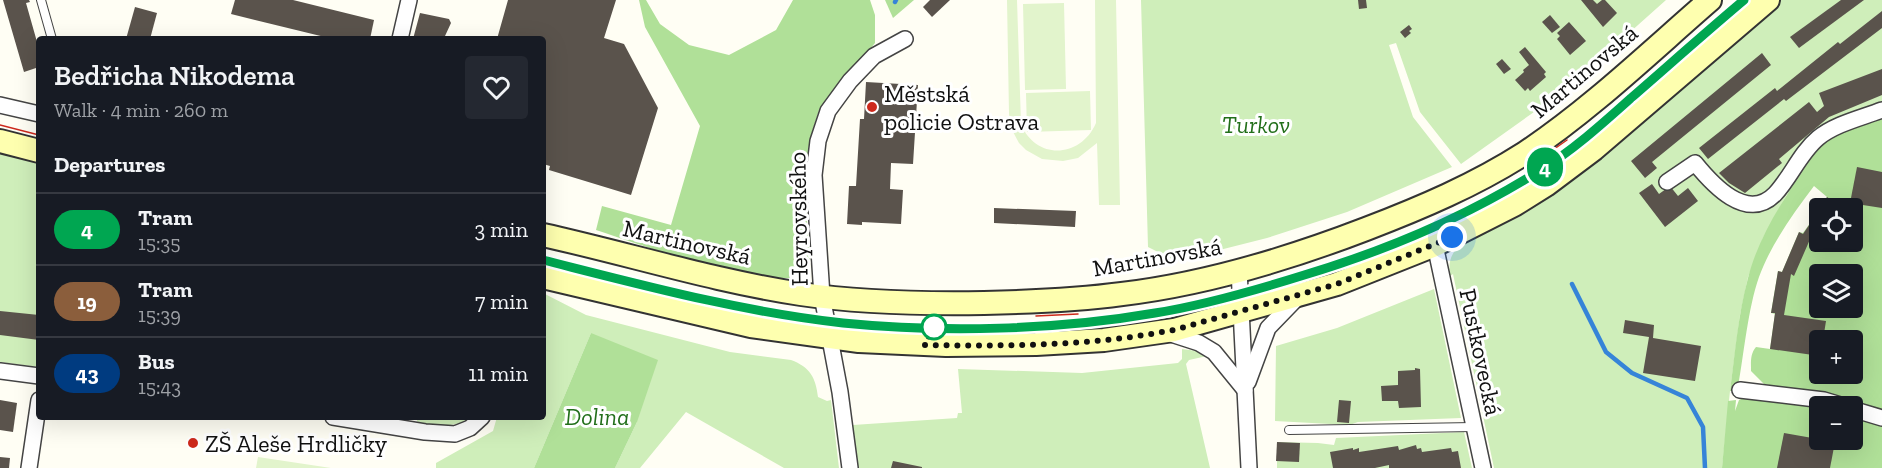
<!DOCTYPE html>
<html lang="en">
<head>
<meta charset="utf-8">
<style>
	body { margin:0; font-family:"Zilla Slab",serif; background:#242831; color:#f1f3f6; height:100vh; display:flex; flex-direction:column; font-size:22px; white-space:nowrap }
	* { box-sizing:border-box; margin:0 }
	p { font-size:20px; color:#9ea1a6 }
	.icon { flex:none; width:33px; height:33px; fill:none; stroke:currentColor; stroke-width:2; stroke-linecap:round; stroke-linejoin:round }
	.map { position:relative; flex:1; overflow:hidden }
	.drawer { position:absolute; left:36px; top:36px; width:510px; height:384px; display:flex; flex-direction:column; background:#171b24; border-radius:6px; box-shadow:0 6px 24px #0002 }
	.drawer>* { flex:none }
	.badge { padding:0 12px; border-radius:20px; font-size:21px; line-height:39px }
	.buttons { position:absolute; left:1809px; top:198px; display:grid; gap:12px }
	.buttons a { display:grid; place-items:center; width:54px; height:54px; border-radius:6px; background:#171b24; box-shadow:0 6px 24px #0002; font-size:30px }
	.you { position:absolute; width:30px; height:30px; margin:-15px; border:4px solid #fff; border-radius:50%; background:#1a73e8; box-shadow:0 0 0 9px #1a73e833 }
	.map>.badge { position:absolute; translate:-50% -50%; box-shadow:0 0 0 3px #fff }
	h2 { padding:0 18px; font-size:22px; line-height:54px }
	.round { display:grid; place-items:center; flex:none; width:63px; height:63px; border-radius:6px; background:#242831 }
	.head { display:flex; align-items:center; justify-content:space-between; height:102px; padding:0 18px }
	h1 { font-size:28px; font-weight:600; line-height:45px }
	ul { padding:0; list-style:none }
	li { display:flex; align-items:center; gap:18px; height:72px; padding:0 18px; border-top:2px solid #363941 }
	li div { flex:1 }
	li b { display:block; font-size:22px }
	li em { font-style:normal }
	li .badge { min-width:66px; font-weight:700; text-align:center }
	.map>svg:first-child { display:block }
	.green { fill:#cfeeba }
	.forest { fill:#b0e098; fill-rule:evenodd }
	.pitch { fill:#e2f4cc }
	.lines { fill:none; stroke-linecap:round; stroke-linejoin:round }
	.stream { stroke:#3684d8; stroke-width:4.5 }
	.building { fill:#5a534c }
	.lane-casing { stroke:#444; stroke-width:10 }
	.street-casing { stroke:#444; stroke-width:18 }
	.secondary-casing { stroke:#333; stroke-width:26 }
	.lane { stroke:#fff; stroke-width:8 }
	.street { stroke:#fff; stroke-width:15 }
	.secondary { stroke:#feffaf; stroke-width:22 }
	.tram { stroke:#cd291c; stroke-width:1.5 }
	.line-casing { stroke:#fff; stroke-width:14 }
	.line { stroke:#00a651; stroke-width:9 }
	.walk { stroke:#111; stroke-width:6; stroke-dasharray:0 10.8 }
	.poi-dot { fill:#cd291c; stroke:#fff; stroke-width:2 }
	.stop-dot { fill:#fff; stroke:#00a651; stroke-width:3 }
	.labels { text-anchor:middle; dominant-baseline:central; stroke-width:6; stroke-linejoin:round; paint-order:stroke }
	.street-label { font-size:24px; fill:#111; stroke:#fff }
	.poi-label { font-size:24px; fill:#111; stroke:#fff; text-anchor:start }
	.park-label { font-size:24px; font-style:italic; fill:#226f1a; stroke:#fff }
</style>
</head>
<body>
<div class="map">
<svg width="1882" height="468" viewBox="0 0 1882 468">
	<rect width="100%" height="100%" fill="#fffef4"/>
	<!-- green -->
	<g class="green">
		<polygon points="1141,0 1666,0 1582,75 1534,112 1461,164 1420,112 1396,43 1389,45 1413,117 1452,167 1347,212 1267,238 1176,261 1148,247"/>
		<path d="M1779 0H1882V118L1848 129 1787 194 1763 238 1748 277 1740 315 1730 391 1722 468H1494L1453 274 1450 276C1448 261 1451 253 1462 243L1612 144Z"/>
		<polygon points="0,150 39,160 39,367 0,362"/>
		<polygon points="1434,289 1461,418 1358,422 1349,425 1275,421 1276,346 1337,328"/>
		<path d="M543 293 586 315 730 352 791 360C810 367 816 378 818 397L827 401 831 400 839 468H784L686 412 640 468H615L637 422 591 333 534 468H436V463L493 431 497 417H543Z"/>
		<polygon points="1182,349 1197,351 1207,356 1189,360 1186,364 1210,468 853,468 848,432 853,425 957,418 958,413 962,413 958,369 1082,373 1178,363 1182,359"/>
		<path d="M416 417H473C455 428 438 426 418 424Z"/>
		<polygon points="1464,432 1472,468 1277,468 1277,442 1318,443 1334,445 1336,438"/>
	</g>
	<!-- forest -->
	<g class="forest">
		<path d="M639 0H646L660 24 689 45 729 55 776 30 793 0H870L875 15V43L819 110 811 135 805 194 810 261 790 278C729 279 655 249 596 230L602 206 671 225 700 126 645 27Z"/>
		<polygon points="885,0 914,0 893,18"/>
		<path d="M1882 118V413L1839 398 1764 384 1751 371C1751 362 1750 354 1756 347L1770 349 1775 314 1771 313 1778 271 1782 272 1799 232 1803 233 1820 209V242H1852V208H1820L1827 197 1814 186C1793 214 1771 244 1759 277 1748 308 1744 354 1738 387L1734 391H1730C1735 354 1738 315 1748 278 1757 242 1778 207 1799 177 1808 164 1817 147 1831 138 1846 127 1865 124 1882 118ZM1820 274H1852V308H1820ZM1820 340H1852V374H1820Z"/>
		<polygon points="591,333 658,360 637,422 615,468 534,468"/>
		<polygon points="1748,396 1820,406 1820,440 1852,440 1853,415 1882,426 1882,468 1722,468 1728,401 1736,400 1735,411 1739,400"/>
	</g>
	<!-- pitch -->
	<g class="pitch">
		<path d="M1007 0H1017L1021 124C1036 161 1081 158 1096 123L1095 0H1116L1120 205H1099L1097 143 1078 158 1063 161 1042 159 1026 150 1019 143 1011 128 1009 114Z"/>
		<polygon points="1064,3 1066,89 1025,90 1023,4"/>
		<polygon points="1090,91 1091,130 1027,132 1026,93"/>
		<polygon points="258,457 331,468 256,468"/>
	</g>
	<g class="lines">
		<!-- stream -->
		<g class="stream">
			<polyline points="895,2 896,0"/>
			<polyline points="1572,284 1606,352 1632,373 1687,398 1703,427 1705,468"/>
		</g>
	</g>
	<!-- building -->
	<g class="building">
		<polygon points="3,0 29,0 30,2 26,3 39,49 39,67 24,72"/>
		<polygon points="235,0 293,0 374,20 370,39 333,39 231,14"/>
		<polygon points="508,0 616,0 604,38 624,44 658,108 631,195 549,170 550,166 543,164 543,39 497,39"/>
		<polygon points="930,0 950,0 932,17 923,7"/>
		<polygon points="1358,0 1366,0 1367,8 1359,9"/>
		<polygon points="1581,0 1593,0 1597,4 1602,0 1605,0 1617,13 1603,27"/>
		<polygon points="1841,0 1864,0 1799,48 1790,37"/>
		<polygon points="135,7 157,13 150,39 126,39"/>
		<polygon points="1882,11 1882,28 1786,101 1784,99 1708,159 1699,148 1775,88 1777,91 1838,42 1840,44"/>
		<polygon points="420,13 449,19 451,23 445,36 454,39 413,39"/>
		<polygon points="1550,15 1560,27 1552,33 1542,22"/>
		<polygon points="1569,22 1586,41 1570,55 1557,39 1560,36 1557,33"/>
		<polygon points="1409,25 1412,29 1409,31 1411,33 1405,38 1400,32"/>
		<polygon points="1525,47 1546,72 1544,74 1546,77 1530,91 1528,88 1525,91 1515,80 1524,72 1523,70 1529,65 1519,52"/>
		<polygon points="1762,53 1771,65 1652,162 1657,168 1645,178 1631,161"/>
		<polygon points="1502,59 1511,69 1504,74 1496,64"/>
		<polygon points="1882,69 1882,95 1829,117 1779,159 1782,163 1745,193 1729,183 1719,173 1809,102 1817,112 1824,106 1819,93"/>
		<polygon points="866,82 918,85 913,164 891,163 890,189 903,190 901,224 862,222 862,225 847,224 849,186 856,186 860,119 864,119"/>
		<polygon points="1857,167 1882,172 1882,208 1850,203"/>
		<polygon points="1652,184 1659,194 1670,186 1678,196 1688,188 1698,201 1665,227 1639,193"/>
		<polygon points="1827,197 1838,205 1835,208 1820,208"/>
		<polygon points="994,208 1076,211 1075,227 994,223"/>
		<polygon points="1820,209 1820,233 1815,240 1811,237 1794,276 1791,274 1784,315 1826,321 1823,340 1820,340 1820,356 1770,349 1775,313 1771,313 1778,271 1782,272 1799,232 1803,234"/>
		<polygon points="0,311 39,315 39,340 0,335"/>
		<polygon points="1625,320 1654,325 1653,338 1701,346 1695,381 1643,373 1649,337 1623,333"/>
		<polygon points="1415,368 1420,369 1421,407 1399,408 1398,401 1382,401 1381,386 1398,385 1398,371 1415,370"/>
		<polygon points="0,400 17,403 13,432 0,430"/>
		<polygon points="1339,400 1351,401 1349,423 1337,422"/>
		<polygon points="1784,433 1835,442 1830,468 1777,468"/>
		<polygon points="1277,442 1300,443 1299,462 1276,461"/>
		<polygon points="1416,445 1417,449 1421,448 1422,452 1451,448 1452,452 1458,451 1461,468 1389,468 1389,465 1375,468 1333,468 1330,452 1353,448 1353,450 1359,448 1359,452 1398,446 1399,450"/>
		<polygon points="0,457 10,458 9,468 0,468"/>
		<polygon points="893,461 922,467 922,468 891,468"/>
	</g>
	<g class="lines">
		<defs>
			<g id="lane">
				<polyline points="41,0 52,39"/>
				<polyline points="1289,430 1474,427"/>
			</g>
			<g id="street">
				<polyline points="400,39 409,0"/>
				<polyline points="0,105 39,114"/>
				<path d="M1667 182 1695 163C1712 184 1747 223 1775 194 1791 177 1800 153 1818 138 1835 124 1861 118 1882 110"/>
				<polyline points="1435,245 1483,468"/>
				<polyline points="1239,270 1249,468"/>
				<polyline points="1165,332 1199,343 1214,352 1245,390"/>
				<polyline points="0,371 39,376"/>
				<polyline points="1248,382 1268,328 1299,296"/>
				<polyline points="1740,390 1824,400 1844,406"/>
				<polyline points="1852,409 1882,418"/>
				<polyline points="333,417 425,432 455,434 470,428 482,417"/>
				<polyline points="29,468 39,400"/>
				<polyline points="850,468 840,392 822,296 814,175 818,141 828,111 850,81 874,56 905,39"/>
			</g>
			<g id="secondary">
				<polyline points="0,141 39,151"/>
				<path d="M543 235C629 254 714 281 801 294 862 303 923 304 984 303 1030 302 1077 300 1122 294 1205 284 1288 259 1366 229 1421 208 1475 185 1525 153 1591 109 1650 52 1710 0"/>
				<polyline points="543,277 751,326 859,341 946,345 1036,344 1104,340 1174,330 1337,284 1435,245 1514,205 1546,185 1594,149 1768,0"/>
			</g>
		</defs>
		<!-- lane casing -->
		<use href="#lane" class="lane-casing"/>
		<!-- street casing -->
		<use href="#street" class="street-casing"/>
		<!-- secondary casing -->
		<use href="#secondary" class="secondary-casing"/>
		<!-- lane -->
		<use href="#lane" class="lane"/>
		<!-- street -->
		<use href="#street" class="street"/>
		<!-- secondary -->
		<use href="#secondary" class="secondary"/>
		<!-- tram -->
		<g class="tram">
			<polyline points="0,125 39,135"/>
			<polyline points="1533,164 1567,140"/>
			<path d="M543 260C641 285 740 312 841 322 942 333 1056 330 1156 313 1210 304 1263 288 1316 271 1403 244 1493 209 1566 152L1744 0"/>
			<polyline points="1036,316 1078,314"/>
		</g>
	</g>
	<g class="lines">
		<defs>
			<path id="line" d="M543 260C642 285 742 312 843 323 943 333 1057 330 1155 313 1205 305 1253 291 1301 276 1385 251 1464 218 1539 171 1572 151 1602 124 1631 98 1669 65 1706 32 1744 0"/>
		</defs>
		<!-- line casing -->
		<use href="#line" class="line-casing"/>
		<!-- line -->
		<use href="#line" class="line"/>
		<!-- walk -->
		<path class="walk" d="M934 327 924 345C984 346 1045 346 1105 340 1128 338 1151 334 1174 330L1337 284 1452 237"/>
	</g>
	<!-- markers -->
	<g class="poi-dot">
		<circle cx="872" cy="107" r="6"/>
		<circle cx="193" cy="443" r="6"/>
	</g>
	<circle class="stop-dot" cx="934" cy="327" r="12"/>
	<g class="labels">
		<!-- street labels -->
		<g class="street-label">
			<text transform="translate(1584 71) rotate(-40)">Martinovská</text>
			<text transform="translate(798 219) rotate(-91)">Heyrovského</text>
			<text transform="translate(687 242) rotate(13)">Martinovská</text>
			<text transform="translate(1157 257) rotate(-10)">Martinovská</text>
			<text transform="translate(1481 352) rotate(78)">Pustkovecká</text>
		</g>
		<!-- poi labels -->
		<g class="poi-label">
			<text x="884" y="93">Městská<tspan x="884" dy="28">policie Ostrava</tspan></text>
			<text x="205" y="443">ZŠ Aleše Hrdličky</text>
		</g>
		<!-- park labels -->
		<g class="park-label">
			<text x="1256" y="124">Turkov</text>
			<text x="597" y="416">Dolina</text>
		</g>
	</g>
</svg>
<div class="buttons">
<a><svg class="icon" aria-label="locate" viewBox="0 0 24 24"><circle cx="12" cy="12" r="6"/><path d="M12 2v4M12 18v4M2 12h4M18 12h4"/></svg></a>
<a><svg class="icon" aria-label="layers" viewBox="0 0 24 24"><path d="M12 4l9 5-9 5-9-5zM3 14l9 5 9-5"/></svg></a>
<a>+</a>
<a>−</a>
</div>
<div class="you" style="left:1452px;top:237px"></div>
<b class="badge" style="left:1545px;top:167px;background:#00a651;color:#fff">4</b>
<section class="drawer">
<div class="head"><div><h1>Bedřicha Nikodema</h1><p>Walk · 4 min · 260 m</p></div><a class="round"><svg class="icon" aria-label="heart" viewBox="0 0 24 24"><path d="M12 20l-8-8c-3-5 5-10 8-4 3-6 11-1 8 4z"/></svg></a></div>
<h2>Departures</h2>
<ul>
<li><span class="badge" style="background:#00a651;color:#fff">4</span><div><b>Tram</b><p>15:35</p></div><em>3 min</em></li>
<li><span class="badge" style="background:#8b5e3c;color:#fff">19</span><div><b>Tram</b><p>15:39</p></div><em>7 min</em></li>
<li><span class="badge" style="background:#003b80;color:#fff">43</span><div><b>Bus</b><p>15:43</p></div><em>11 min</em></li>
</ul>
</section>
</div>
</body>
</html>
